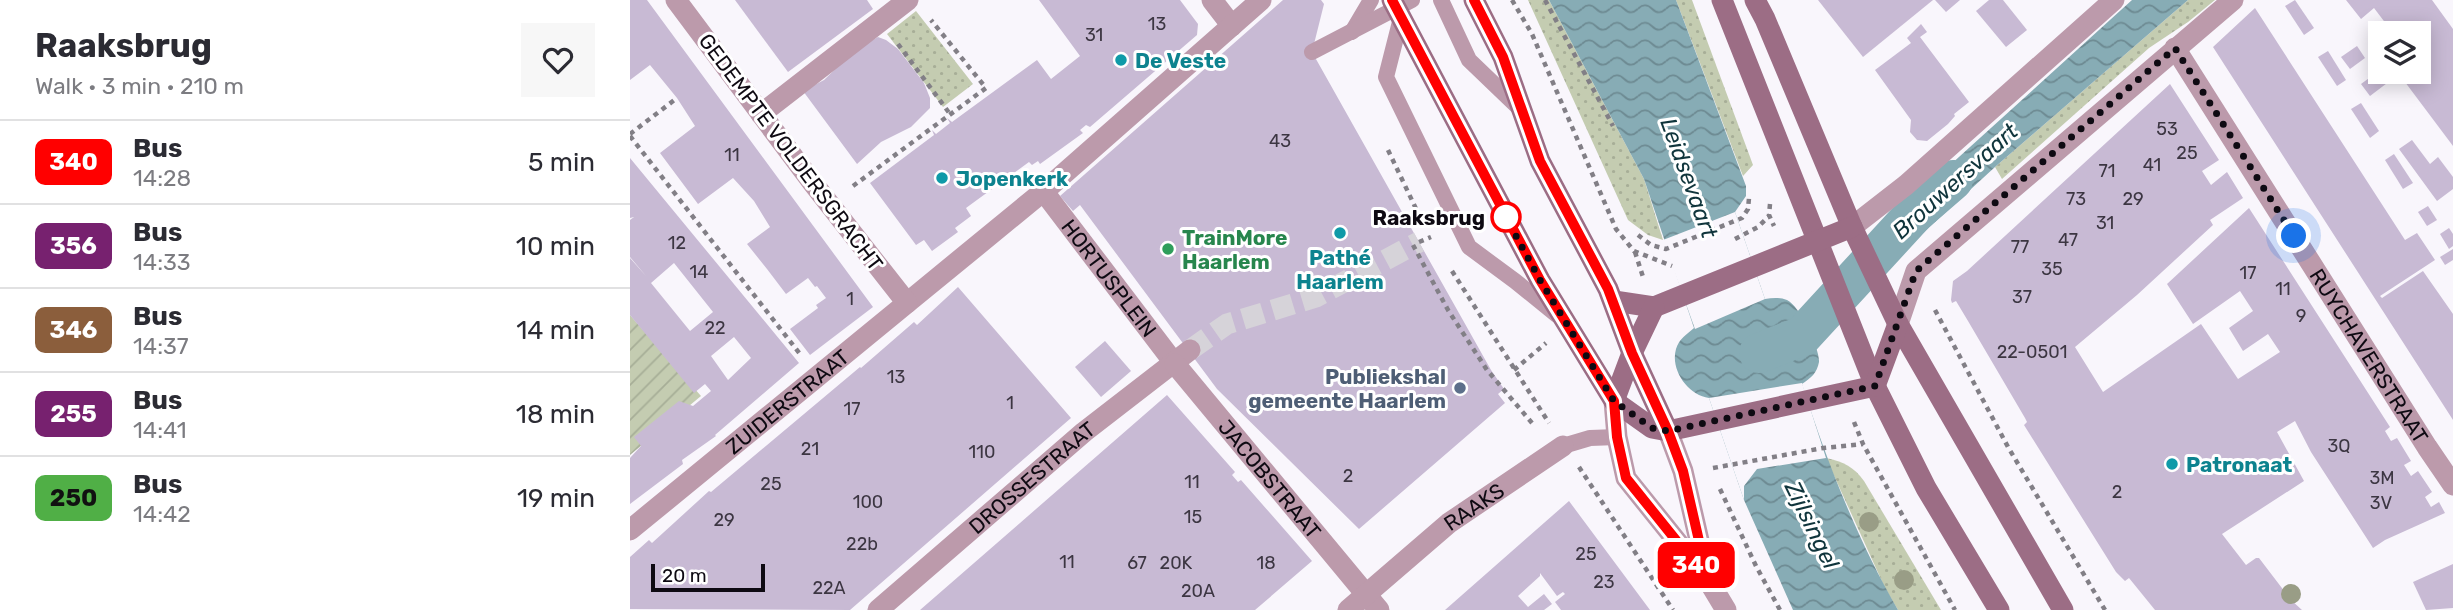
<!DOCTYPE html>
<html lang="en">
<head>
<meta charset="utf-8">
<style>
	body { margin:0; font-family:Rubik,sans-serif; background:#f7f7f7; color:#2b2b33; height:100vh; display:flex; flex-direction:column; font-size:26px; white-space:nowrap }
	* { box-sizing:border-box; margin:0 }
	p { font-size:23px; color:#7c7c81 }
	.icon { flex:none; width:38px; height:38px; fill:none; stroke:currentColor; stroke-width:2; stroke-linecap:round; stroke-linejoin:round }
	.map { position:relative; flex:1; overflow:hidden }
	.drawer { display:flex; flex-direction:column; background:#fff; width:630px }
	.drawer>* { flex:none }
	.badge { padding:0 14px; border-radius:10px; font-size:24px; line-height:46px }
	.tools { position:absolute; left:1738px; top:21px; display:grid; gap:14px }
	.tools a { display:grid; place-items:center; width:63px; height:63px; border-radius:0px; background:#fff; box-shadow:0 4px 18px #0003; font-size:35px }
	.scale { position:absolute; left:21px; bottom:18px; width:114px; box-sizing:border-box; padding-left:7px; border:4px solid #0e0a12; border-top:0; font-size:19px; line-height:24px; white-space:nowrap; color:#0e0a12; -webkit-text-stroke:5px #fff; paint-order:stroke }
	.you { position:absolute; width:35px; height:35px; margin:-18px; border:5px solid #fff; border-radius:50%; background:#1a73e8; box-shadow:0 0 0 10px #1a73e833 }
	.map>.badge { position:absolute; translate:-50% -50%; box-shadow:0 0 0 4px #fff }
	.round { display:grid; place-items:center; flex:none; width:74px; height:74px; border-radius:0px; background:#f7f7f7 }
	.headline { display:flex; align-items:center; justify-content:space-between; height:119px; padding:0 35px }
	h1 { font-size:33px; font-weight:700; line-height:52px }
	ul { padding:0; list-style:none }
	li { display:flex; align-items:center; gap:21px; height:84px; padding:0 35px; border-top:2px solid #e1e1e2 }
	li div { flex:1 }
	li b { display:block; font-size:26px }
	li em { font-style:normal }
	li .badge { min-width:77px; font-weight:700; text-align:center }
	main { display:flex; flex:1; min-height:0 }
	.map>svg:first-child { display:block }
	.grass { fill:url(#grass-dots) }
	.garden { fill:url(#garden-furrows) }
	.water { fill:url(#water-waves) }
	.pier { fill:#f9f6fc }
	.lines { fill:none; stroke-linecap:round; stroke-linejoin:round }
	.canal { stroke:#87acb5; stroke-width:40 }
	.building { fill:#c8bad4; fill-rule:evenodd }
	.pedestrian-tunnel { stroke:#d6d3d9; stroke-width:21; stroke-dasharray:21 10; stroke-linecap:butt }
	.path { stroke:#827f86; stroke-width:4.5; stroke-dasharray:5 5; stroke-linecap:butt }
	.service { stroke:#bc9aab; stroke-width:16 }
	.pedestrian { stroke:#bc9aab; stroke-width:21 }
	.minor { stroke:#bc9aab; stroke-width:21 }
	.tertiary { stroke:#bc9aab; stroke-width:21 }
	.secondary { stroke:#9c6d85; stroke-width:21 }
	.tree { fill:#999d86 }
	.line-casing { stroke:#fff; stroke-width:16 }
	.line { stroke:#f00; stroke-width:10 }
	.walk { stroke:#0e0a12; stroke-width:7; stroke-dasharray:0 12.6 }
	.culture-dot { fill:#0f9aa8; stroke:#fff; stroke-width:2.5 }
	.stop-dot { fill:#fff; stroke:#f00; stroke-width:3.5 }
	.leisure-dot { fill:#2e9e5b; stroke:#fff; stroke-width:2.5 }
	.service-dot { fill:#5c6f8a; stroke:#fff; stroke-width:2.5 }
	.labels { text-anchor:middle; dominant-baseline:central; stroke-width:6; stroke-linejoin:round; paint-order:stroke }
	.number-label { font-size:18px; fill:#3c3642 }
	.culture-label { font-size:21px; font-weight:bold; fill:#0d838f; stroke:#fff; text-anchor:start }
	.street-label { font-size:21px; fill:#0e0a12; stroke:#fff }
	.stop-label { font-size:21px; font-weight:bold; fill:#0e0a12; stroke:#fff; text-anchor:end }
	.leisure-label { font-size:21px; font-weight:bold; fill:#27864d; stroke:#fff; text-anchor:start }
	.service-label { font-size:21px; font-weight:bold; fill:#4e5e75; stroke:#fff; text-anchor:end }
	.water-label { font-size:23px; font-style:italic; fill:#10353c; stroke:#fff }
</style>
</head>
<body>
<main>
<section class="drawer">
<div class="headline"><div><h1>Raaksbrug</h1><p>Walk · 3 min · 210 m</p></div><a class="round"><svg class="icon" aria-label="heart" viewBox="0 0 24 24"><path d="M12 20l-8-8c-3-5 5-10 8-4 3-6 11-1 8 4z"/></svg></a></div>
<ul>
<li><span class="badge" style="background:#f00;color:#fff">340</span><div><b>Bus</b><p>14:28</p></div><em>5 min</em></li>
<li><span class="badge" style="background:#77216f;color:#fff">356</span><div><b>Bus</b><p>14:33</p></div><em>10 min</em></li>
<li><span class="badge" style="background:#8b5e3c;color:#fff">346</span><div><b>Bus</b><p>14:37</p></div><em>14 min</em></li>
<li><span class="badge" style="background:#77216f;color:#fff">255</span><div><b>Bus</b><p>14:41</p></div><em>18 min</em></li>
<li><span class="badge" style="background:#50af46;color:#111">250</span><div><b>Bus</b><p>14:42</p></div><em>19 min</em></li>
</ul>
</section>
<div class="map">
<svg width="1823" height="610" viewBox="0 0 1823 610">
	<defs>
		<pattern id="grass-dots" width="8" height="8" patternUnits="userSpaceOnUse" patternTransform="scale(1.75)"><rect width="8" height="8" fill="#c4ccb1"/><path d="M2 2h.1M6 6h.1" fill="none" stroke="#a7ae97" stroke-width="1.8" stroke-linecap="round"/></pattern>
		<pattern id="garden-furrows" width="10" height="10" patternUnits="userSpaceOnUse" patternTransform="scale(1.75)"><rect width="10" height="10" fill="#c4ccb1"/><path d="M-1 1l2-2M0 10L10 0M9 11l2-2" fill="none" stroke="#a7ae97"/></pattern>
		<pattern id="water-waves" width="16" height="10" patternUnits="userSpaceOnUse" patternTransform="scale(1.75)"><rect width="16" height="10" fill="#87acb5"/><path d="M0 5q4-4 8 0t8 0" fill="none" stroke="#6d8a92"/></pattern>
	</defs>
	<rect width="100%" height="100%" fill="#f9f6fc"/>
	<!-- grass -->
	<g class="grass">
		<polygon points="898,0 919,0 1014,179 1033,240 1018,235 998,220"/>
		<polygon points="1046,0 1062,0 1123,165 1113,176"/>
		<polygon points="1558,0 1585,0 1558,22 1519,48 1372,179 1365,167"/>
		<polygon points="286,11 343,84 313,107 257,34"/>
		<path d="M1196 458C1214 462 1224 467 1234 481L1311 610H1268L1255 588Z"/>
	</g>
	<!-- garden -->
	<polygon class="garden" points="0,315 71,396 0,455"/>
	<!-- water -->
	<g class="water">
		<path d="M919 0H1046L1116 186V196L1105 212 1135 299C1142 298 1149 297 1157 300 1170 306 1190 349 1189 362 1187 373 1181 378 1172 384 1197 462 1227 539 1268 610H1163L1114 500 1079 398C1058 395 1040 370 1046 349 1049 339 1057 334 1064 328L1014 179Z"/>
		<polygon points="1502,0 1558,0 1365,167 1292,234 1276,205"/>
	</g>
	<!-- pier -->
	<g class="pier">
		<polygon points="1105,212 1135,299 1065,329 1033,240"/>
		<polygon points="1172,383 1196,458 1127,469 1114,486 1114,500 1079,398"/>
	</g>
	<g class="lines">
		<!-- canal -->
		<polyline class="canal" points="1129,353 1172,336 1286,212 1323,180"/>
	</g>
	<!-- building -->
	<g class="building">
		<polygon points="0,0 17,0 243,307 180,355 160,329 188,308 186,305 196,298 187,286 185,287 178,278 156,294 137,269 117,244 140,227 124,201 103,178 68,204 30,153 65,126 47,98 20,65 0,80"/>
		<polygon points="105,0 237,0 243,9 158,72"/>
		<polygon points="409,0 550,0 568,24 567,35 460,127 456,125 450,130 453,133 410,164 408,161 402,165 399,162 336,208 341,216 325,228 328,232 302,251 294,240 286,245 240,183 304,135 302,130 306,134 320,123 317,118 322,122 407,60 421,79 450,56"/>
		<polygon points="653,0 691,0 694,4 682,52 861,370 874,389 868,394 875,403 729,529 587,389 450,205 443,211 430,196"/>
		<polygon points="1188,0 1303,0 1233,57"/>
		<polygon points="1305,0 1330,0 1316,12"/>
		<polygon points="1359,0 1373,0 1397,30 1376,47 1346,11"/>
		<polygon points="1665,0 1684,28 1674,35 1655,6"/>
		<polygon points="1716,0 1802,0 1823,29 1823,146 1769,74 1740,96 1731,84 1750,70 1788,72 1788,33 1763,33 1744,8 1731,19"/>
		<polygon points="1625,8 1775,240 1787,233 1805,260 1750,296 1752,298 1793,271 1823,314 1823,420 1583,47"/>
		<polygon points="1291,24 1297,32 1290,37 1339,102 1324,114 1325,116 1318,124 1297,141 1287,140 1280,132 1281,120 1245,70 1281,43 1277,38"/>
		<polygon points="248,37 256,40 268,49 294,83 300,98 300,108 281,127 251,142 227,164 173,91 194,80 225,50"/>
		<polygon points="1727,46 1735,58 1720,69 1711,57"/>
		<polygon points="1698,51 1716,80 1707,86 1688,57"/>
		<polygon points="1540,84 1589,160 1572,171 1581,185 1597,172 1613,198 1580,220 1583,225 1507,295 1445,347 1473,392 1571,324 1608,379 1650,352 1638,334 1613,351 1599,328 1623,311 1610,291 1563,324 1537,284 1619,208 1760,427 1755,431 1761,441 1767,438 1781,461 1774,465 1781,476 1788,471 1802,492 1795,497 1801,507 1809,502 1815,513 1755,540 1743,548 1681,452 1665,421 1647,432 1674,481 1592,534 1616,565 1626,558 1629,558 1661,600 1672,610 1525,610 1499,578 1495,581 1486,572 1399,433 1394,425 1397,422 1395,418 1338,321 1326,301 1322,303 1321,300 1323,281 1337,271"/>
		<polygon points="1731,103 1749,131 1740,138 1721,109"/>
		<polygon points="1782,140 1800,164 1808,157 1823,177 1823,189 1807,201 1769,149"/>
		<polygon points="1764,154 1783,183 1773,189 1755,160"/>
		<path d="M0 158 169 363 85 435 86 436 52 460 53 464 0 504V458L11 446 4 437 49 401 63 406 81 391 75 384 64 393 0 315V258L16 276 0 257V220L4 217 0 218ZM44 263 83 312 60 331 21 283ZM104 337 121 358 98 380 81 356Z"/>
		<polygon points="1798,206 1807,220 1797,226 1788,212"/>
		<polygon points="1819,228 1823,234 1823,246 1819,249 1810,234"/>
		<polygon points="1823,249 1823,260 1815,265 1810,257"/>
		<polygon points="328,287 441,418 220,610 0,609 0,557 19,540 22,543 79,491 81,492 230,367 231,368 284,322 287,325"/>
		<polygon points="475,341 501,371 471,397 445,367"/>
		<polygon points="537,395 605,472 602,475 608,482 611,480 682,561 625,610 290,610"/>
		<polygon points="939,501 1020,610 931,610 925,602 935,594 933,592 927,596 910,573 910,576 888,596 898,607 914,594 922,604 914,610 815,610"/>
		<polygon points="1823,564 1823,608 1796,610 1783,582"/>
	</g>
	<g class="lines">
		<!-- pedestrian-tunnel -->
		<polyline class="pedestrian-tunnel" points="560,350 597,324 686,297 789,242"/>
		<!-- path -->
		<g class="path">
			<polyline points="882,0 902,34 986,229 1004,251 1042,266"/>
			<polyline points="915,0 983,126"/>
			<polyline points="268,44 320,114"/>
			<polyline points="0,134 47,98"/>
			<polyline points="0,136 170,354"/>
			<polyline points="758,150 789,215"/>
			<polyline points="223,186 356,88 301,20"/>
			<polyline points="1140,204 1139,215 1144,226"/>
			<polyline points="1008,235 1021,245 1036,249 1112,218 1118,209 1119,198"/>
			<polyline points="1105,239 1128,227 1140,215"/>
			<polyline points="789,242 801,237"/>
			<polyline points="783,245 818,310 857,370 902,423"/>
			<polyline points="1005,252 1013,277"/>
			<polyline points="822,271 919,423"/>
			<polyline points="1305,310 1378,447 1475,610"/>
			<polyline points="884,370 916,343"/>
			<polyline points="1224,422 1233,444 1325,610"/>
			<polyline points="949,467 1043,610"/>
			<polyline points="1083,468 1193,448 1233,444"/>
			<polyline points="1090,489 1126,566 1150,610"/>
		</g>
		<!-- service -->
		<g class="service">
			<polyline points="811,0 839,60 889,108"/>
			<polyline points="771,18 756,77 839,247 885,281 927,315"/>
			<polyline points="722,32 741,0"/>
			<polyline points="682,52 782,0"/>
			<polyline points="933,446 960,438 987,437"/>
		</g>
		<!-- pedestrian -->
		<g class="pedestrian">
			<polyline points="582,0 602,26"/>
			<polyline points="131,114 278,0"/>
			<path id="s1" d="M414 192 545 364"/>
			<polyline points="277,303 421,185 631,0"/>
			<path id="s2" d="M248 610 454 432 560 350"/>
		</g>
		<!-- minor -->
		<g class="minor">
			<path id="s3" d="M1545 48 1797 447 1823 485"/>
			<polyline points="1222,227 1276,185 1484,0"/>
			<polyline points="1268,324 1286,271 1603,0"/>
			<path id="s4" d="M545 364 749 610"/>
			<path id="s5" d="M0 530 277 303 182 182 46 0"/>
			<path id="s6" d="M718 610 819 523 933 446"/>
		</g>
		<!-- tertiary -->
		<g class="tertiary">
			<polyline points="984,401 987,437 996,478 1078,580 1096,610"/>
			<polyline points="1038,431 1053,471 1077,575"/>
		</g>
		<!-- secondary -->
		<g class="secondary">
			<polyline points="762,0 910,280 984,401 1022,428 1038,431 1245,386"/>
			<polyline points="844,0 873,57 910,161 978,289 1002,353 1038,431"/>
			<polyline points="1092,0 1245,386 1296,488 1369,610"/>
			<polyline points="1125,0 1135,19 1222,227 1268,324 1433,610"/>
			<polyline points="984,301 1024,307 1222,227"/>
			<polyline points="1245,386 1268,324"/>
			<polyline points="984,401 1002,353 1024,307"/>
		</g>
	</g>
	<!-- trees -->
	<g class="tree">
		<circle cx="1239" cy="522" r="10"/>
		<circle cx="1274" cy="580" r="10"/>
		<circle cx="1661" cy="594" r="10"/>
	</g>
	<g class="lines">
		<defs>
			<polyline id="line" points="762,0 910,280 984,401 987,437 996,478 1078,580 1053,471 1038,431 1002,353 978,289 910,161 873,57 844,0"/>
		</defs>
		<!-- line casing -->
		<use href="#line" class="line-casing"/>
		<!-- line -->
		<use href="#line" class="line"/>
		<!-- walk -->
		<polyline class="walk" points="876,217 872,210 910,280 984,401 1022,428 1038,431 1245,386 1286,271 1545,48 1664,236"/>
	</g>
	<!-- markers -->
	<g class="culture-dot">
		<circle cx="491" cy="60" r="7"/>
		<circle cx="312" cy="178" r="7"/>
		<circle cx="710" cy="233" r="7"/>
		<circle cx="1542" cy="464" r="7"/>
	</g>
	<circle class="stop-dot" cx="876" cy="217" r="14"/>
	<circle class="leisure-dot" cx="538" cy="249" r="7"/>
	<circle class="service-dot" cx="830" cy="388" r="7"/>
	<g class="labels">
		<!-- number labels -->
		<g class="number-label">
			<text x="527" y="24">13</text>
			<text x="464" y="35">31</text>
			<text x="1537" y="129">53</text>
			<text x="650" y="141">43</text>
			<text x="1557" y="153">25</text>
			<text x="102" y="155">11</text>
			<text x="1522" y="165">41</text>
			<text x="1477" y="171">71</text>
			<text x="1446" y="199">73</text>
			<text x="1503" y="199">29</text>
			<text x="1475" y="223">31</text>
			<text x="1438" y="240">47</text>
			<text x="47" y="243">12</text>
			<text x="1390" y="247">77</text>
			<text x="1422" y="269">35</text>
			<text x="69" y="272">14</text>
			<text x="1618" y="273">17</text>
			<text x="1653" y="289">11</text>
			<text x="1392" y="297">37</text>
			<text x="220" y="299">1</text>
			<text x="1671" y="316">9</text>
			<text x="85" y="328">22</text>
			<text x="1402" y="352">22-0501</text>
			<text x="266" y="377">13</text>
			<text x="380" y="403">1</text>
			<text x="222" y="409">17</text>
			<text x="1709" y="446">3Q</text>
			<text x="180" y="449">21</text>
			<text x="352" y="452">110</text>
			<text x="718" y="476">2</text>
			<text x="1752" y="478">3M</text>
			<text x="562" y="482">11</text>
			<text x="141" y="484">25</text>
			<text x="1487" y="492">2</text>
			<text x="238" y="502">100</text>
			<text x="1751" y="503">3V</text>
			<text x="563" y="517">15</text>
			<text x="94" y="520">29</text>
			<text x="232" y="544">22b</text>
			<text x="956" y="554">25</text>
			<text x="437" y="562">11</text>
			<text x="507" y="563">67</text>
			<text x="546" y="563">20K</text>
			<text x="636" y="563">18</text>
			<text x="974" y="582">23</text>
			<text x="199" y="588">22A</text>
			<text x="568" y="591">20A</text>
		</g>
		<!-- culture labels -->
		<g class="culture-label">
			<text x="505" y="60">De Veste</text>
			<text x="326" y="178">Jopenkerk</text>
			<text x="710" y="257" text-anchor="middle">Pathé<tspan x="710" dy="24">Haarlem</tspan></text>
			<text x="1556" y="464">Patronaat</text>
		</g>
		<!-- street labels -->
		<g class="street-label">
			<text transform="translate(161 152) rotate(53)">GEDEMPTE VOLDERSGRACHT</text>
			<text stroke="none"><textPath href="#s1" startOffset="108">HORTUSPLEIN</textPath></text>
			<text stroke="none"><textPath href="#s3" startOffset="364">RUYCHAVERSTRAAT</textPath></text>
			<text stroke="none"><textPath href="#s5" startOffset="203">ZUIDERSTRAAT</textPath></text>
			<text stroke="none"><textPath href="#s2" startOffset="203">DROSSESTRAAT</textPath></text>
			<text stroke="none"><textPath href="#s4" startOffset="149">JACOBSTRAAT</textPath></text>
			<text stroke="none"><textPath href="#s6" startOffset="163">RAAKS</textPath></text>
		</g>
		<!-- stop labels -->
		<g class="stop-label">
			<text x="855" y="217">Raaksbrug</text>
		</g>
		<!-- leisure labels -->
		<g class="leisure-label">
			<text x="552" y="237">TrainMore<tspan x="552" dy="24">Haarlem</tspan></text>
		</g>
		<!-- service labels -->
		<g class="service-label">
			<text x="816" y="376">Publiekshal<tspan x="816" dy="24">gemeente Haarlem</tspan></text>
		</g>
		<!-- water labels -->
		<g class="water-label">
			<text transform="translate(1059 178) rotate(70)">Leidsevaart</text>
			<text transform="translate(1325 181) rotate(-42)">Brouwersvaart</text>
			<text transform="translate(1182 525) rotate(64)">Zijlsingel</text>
		</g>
	</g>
</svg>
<div class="tools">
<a><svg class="icon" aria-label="layers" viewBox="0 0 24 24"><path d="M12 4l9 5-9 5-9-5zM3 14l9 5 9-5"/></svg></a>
</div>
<div class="scale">20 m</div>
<div class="you" style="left:1664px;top:236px"></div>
<b class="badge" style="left:1066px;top:565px;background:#f00;color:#fff">340</b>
</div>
</main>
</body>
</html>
